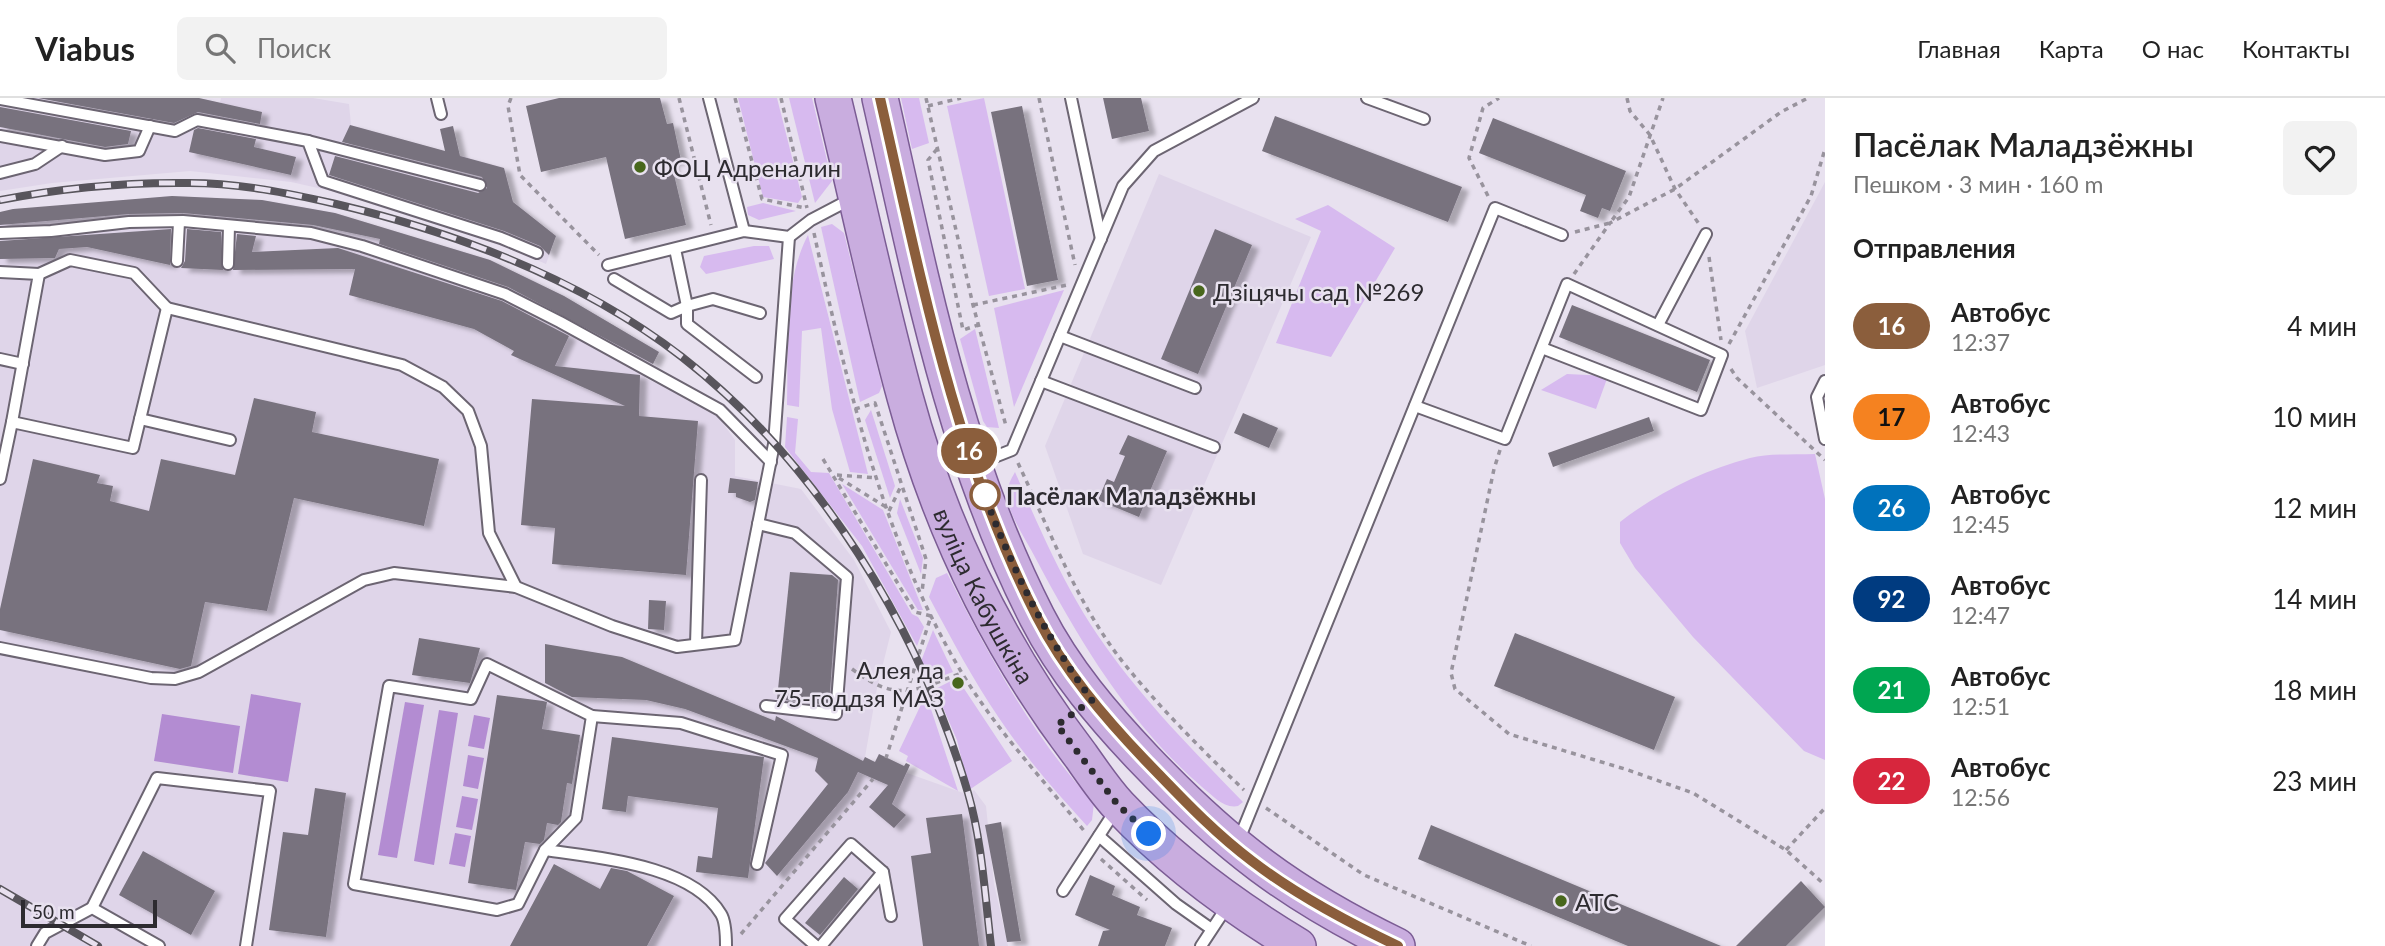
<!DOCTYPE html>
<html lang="ru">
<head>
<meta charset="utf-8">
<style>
	body { margin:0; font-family:Lato,sans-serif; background:#f2f2f2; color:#222; height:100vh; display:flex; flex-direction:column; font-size:26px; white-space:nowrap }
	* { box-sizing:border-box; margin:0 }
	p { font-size:23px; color:#767676 }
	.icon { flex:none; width:38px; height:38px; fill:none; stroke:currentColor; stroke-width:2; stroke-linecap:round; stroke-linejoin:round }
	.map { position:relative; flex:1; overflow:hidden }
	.panel { display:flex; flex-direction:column; background:#fff; width:560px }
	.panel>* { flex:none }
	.badge { padding:0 14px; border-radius:23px; font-size:24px; line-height:46px }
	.scale { position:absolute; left:21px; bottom:18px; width:136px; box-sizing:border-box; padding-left:7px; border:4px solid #2d2b30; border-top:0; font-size:19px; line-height:24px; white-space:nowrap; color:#2d2b30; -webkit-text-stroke:5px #e8e1ef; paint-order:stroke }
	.you { position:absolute; width:35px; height:35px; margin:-18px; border:5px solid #fff; border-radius:50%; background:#1a73e8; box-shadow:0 0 0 10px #1a73e833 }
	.map>.badge { position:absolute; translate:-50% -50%; box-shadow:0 0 0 4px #fff }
	h2 { padding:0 28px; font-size:26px; line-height:63px }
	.round { display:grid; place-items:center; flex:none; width:74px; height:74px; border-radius:10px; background:#f2f2f2 }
	.summary { display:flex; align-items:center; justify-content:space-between; height:119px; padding:0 28px }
	h1 { font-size:33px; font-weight:600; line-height:52px }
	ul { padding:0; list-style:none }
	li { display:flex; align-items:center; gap:21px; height:91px; padding:0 28px }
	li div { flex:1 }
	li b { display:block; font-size:26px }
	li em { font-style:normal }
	li .badge { min-width:77px; font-weight:700; text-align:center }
	header { display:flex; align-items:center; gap:42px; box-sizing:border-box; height:98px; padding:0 35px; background:#fff; border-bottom:2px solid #e0e0e0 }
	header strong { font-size:33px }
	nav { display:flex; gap:38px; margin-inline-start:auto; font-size:24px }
	.search { width:490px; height:63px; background:#f2f2f2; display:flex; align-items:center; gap:18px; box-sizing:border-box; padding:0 24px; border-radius:10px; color:#767676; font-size:26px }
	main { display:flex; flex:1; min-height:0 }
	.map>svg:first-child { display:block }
	.built { fill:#dfd5e9 }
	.green { fill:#d7baef }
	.water { fill:#b38cd2 }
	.building { fill:#78727e; filter:url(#shadow) }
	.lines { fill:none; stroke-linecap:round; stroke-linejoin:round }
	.lane-casing { stroke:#6c6572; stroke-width:14 }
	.primary-casing { stroke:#7b5c94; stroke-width:38 }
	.path { stroke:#98939d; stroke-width:3.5; stroke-dasharray:5 5; stroke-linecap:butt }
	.lane { stroke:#fff; stroke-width:10 }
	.primary { stroke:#c9addf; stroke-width:35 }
	.rail-casing { stroke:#58555c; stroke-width:8 }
	.rail { stroke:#e8e1ef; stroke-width:5; stroke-dasharray:16; stroke-linecap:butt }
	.line-casing { stroke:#fff; stroke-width:16 }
	.line { stroke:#8b5e3c; stroke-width:10 }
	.walk { stroke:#2d2b30; stroke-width:7; stroke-dasharray:0 12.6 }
	.poi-dot { fill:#48671c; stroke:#e8e1ef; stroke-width:2.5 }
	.stop-dot { fill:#fff; stroke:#8b5e3c; stroke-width:3.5 }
	.labels { text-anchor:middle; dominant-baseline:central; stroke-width:5; stroke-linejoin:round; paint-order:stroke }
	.poi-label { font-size:24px; fill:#2d2b30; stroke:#e8e1ef; text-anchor:start }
	.stop-label { font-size:24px; font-weight:bold; fill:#2d2b30; stroke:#e8e1ef; text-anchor:start }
	.street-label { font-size:24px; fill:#2d2b30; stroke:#e8e1ef }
</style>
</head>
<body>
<header>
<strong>Viabus</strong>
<div class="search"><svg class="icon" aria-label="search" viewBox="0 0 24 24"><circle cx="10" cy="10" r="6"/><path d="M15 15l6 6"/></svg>Поиск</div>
<nav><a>Главная</a><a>Карта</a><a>О нас</a><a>Контакты</a></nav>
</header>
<main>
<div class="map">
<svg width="1825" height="848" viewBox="0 0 1825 848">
	<defs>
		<filter id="shadow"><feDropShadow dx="7" dy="4" stdDeviation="2" flood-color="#0004"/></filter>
	</defs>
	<rect width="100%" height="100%" fill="#e8e1ef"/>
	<!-- built -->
	<g class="built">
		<polygon points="0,0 199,0 220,5 221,0 313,0 349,6 351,27 504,70 513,104 556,138 546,166 490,142 367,101 291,84 190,73 52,85 0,93"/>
		<polygon points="1159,76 1311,139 1161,487 1083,456 1045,348"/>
		<polygon points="1825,84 1825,267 1757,290 1745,233"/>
		<polygon points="172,98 262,102 335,115 490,162 564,198 659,254 645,280 714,313 735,342 735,378 801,391 854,462 891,534 877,590 865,659 875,664 879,656 909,670 907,675 969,697 974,692 986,708 994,786 1008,848 0,848 0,114"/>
	</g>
	<!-- green -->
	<g class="green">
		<polygon points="738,0 777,0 802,99 798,105 763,99"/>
		<polygon points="789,0 812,0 832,83 815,105"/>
		<polygon points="901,0 919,0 929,45 912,51"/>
		<polygon points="984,0 1025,191 989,198 947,8"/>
		<polygon points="763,105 796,113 759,122 748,117 747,109"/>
		<polygon points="1328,107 1395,150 1331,259 1276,245 1321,133 1295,121"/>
		<polygon points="832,126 844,135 882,288 879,295 860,304 821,129"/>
		<path d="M808 137 868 376 850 374 832 311 821 230 802 233 799 309 787 307C789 252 782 187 808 137Z"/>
		<polygon points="754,148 769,148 774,161 706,176 700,169 704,158"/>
		<polygon points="1064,192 1014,309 994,210"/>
		<polygon points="975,231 999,330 987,329 983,323 960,241"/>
		<polygon points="1567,276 1608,278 1596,311 1541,292"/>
		<polygon points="871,312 895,388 890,400 865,322"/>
		<polygon points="787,319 798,321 795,355 811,374 829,375 912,516 918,519 924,529 917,548 862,448 785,349"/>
		<path d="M1815 356 1825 401V662L1804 653 1693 539 1635 470 1620 445V424C1657 395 1704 372 1750 360 1770 355 1794 357 1815 356Z"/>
		<path d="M1015 374C1034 418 1053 462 1077 504 1119 578 1184 643 1243 704L1238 708C1224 711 1212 697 1202 689 1130 627 1080 544 1036 461 1027 443 1013 424 1008 404 1005 392 1010 383 1015 374Z"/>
		<polygon points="842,386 883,412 923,512 918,512"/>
		<polygon points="900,401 923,460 921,476 897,415"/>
		<path d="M947 475C988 556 1032 638 1094 705L1092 722 1087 728C1056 694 1025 659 999 620 973 582 951 540 929 499L936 480Z"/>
		<polygon points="933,532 953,574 928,583 920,566"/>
		<polygon points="957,580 1012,663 969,692 957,642 935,591"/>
		<polygon points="926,596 958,693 906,663 908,658 899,653"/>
	</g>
	<!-- water -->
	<g class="water">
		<polygon points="251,596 301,605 288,684 238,676"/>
		<polygon points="405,604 424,607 397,760 378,757"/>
		<polygon points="439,612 458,615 434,767 414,763"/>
		<polygon points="162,616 240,628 233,675 154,663"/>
		<polygon points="474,617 490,620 484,651 468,648"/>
		<polygon points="468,657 484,660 478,691 463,688"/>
		<polygon points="462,698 478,701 472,732 456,729"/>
		<polygon points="455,735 471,738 465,769 449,766"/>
	</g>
	<!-- building -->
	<g class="building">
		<polygon points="38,0 199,0 262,14 260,26 198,14 174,25"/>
		<polygon points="559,0 660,0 667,26 673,25 681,62 671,64 686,127 625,141 606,59 541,74 526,8"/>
		<polygon points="1103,0 1141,0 1149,33 1112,41"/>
		<polygon points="1022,8 1058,182 1027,188 991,14"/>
		<polygon points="0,9 131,33 128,46 105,49 0,29"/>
		<polygon points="1275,18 1462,89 1448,124 1262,53"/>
		<polygon points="1493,20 1626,73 1610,113 1602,110 1598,120 1580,113 1586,97 1479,55"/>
		<polygon points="350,27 445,53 440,31 453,28 460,58 504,70 513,104 556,138 549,157 540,148 504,133 329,77 335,58 478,95 487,90 482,79 342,44"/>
		<polygon points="198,30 256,41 254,49 296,59 291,77 189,54 194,32"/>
		<polygon points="172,98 262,102 335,115 490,162 564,198 659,254 653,266 508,189 379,146 380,141 313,127 183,115 129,116 0,127 0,114 13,111"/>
		<polygon points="171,131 170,167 87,149 59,151 55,160 0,161 0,143"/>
		<polygon points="187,131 221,134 223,172 181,170 185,163"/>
		<polygon points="1215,131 1252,147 1198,276 1161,261"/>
		<polygon points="237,136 256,138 252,154 338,150 502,203 569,238 555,268 640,277 639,318 698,323 686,477 552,466 555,430 521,427 532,301 625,308 511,257 514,253 474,231 349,197 355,171 233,172"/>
		<polygon points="1572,207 1710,262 1697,294 1559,239"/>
		<polygon points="254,300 316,314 312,334 439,361 424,428 294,400 267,513 205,504 191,568 180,571 0,532 0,511 33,361 100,377 97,385 113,388 110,403 149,413 161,361 235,377"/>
		<polygon points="1243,315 1278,330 1269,350 1234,335"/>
		<polygon points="1649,319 1654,333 1553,369 1548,355"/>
		<polygon points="1128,337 1167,353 1139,419 1098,402 1107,381 1114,384 1125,358 1119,356"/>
		<polygon points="730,380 758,384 755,402 750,404 736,399 736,395 728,395"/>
		<polygon points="790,474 832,477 838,482 829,607 777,601"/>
		<polygon points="649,502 666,503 664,532 648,531"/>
		<polygon points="1515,535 1675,599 1654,652 1494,588"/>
		<polygon points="419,540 480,550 470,585 412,577"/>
		<polygon points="545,546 622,559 775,623 776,618 863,663 865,659 875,664 879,656 904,668 906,665 910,667 892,706 906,717 894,730 869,709 888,687 858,674 848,694 777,778 765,765 828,686 815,673 818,660 685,611 646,602 572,599 545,585"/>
		<polygon points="497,597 543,603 547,604 542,631 580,637 572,686 567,685 561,724 558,727 547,725 544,742 540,746 525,744 516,792 468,785"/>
		<polygon points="612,639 764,659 748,780 696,774 698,758 712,760 718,710 628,698 626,714 602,711"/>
		<polygon points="315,690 346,695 326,839 269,832 283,734 308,737"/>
		<polygon points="962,716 979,848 923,848 911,758 931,755 926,720"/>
		<polygon points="1001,724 1021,843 1007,844 985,727"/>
		<polygon points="1431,727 1721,848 1628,848 1418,761"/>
		<polygon points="143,753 215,793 191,837 119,797"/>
		<polygon points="554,766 600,791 611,770 627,773 674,798 647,848 510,848"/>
		<polygon points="1090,777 1115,788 1112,797 1140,809 1137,817 1172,830 1165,848 1098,848 1103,833 1110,832 1075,817"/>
		<polygon points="844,779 858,791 820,837 805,825"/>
		<polygon points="1801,783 1825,809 1786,848 1736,848"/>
	</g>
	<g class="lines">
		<defs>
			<g id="lane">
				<polyline points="437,0 441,16"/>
				<polyline points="709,0 744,133"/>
				<polyline points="1071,0 1101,141"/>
				<polyline points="1367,0 1424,21"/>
				<polyline points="0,1 175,33 197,22 308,43 323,83 501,140 537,155"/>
				<polyline points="0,38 105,57 139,53 150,28"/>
				<polyline points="308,43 480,87"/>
				<polyline points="0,75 35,66 62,48"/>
				<polyline points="0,135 51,133 129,124 183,123 311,135 362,148 505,196 560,224 720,312 771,364"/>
				<polyline points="675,151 687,208 713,201 760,215"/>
				<polyline points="177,163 179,124"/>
				<polyline points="228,166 229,128"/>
				<polyline points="608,167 744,133 789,139 811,122 851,101"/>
				<polyline points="0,174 39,176 12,324"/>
				<polyline points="39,176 70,162 134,175 167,210"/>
				<polyline points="614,181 671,215 687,208 687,226 756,279"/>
				<polyline points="1658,227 1706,136"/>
				<polyline points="1060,238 1195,290"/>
				<polyline points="0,261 23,266"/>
				<polyline points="1041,283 1214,349"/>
				<polyline points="1825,283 1817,299 1825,341"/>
				<polyline points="1415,308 1505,341 1567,186 1722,257 1701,312 1542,250"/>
				<polyline points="140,321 230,342"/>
				<polyline points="979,365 1012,352 1123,88 1154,53 1253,0"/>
				<polyline points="0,381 12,324 133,350 167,210 402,267 443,289 468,313 481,348 489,435 516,489"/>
				<polyline points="758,426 795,435 847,479 836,616 766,608"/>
				<polyline points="696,546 701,382"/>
				<polyline points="0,550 151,580 175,581 199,574 364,482 394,475 516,489 612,528 677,549 735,542 774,346 789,139"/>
				<polygon points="487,566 592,618 576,720 545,752 518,806 497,812 354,786 389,588 471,601"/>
				<polyline points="592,618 681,625 782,657 757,766"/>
				<polyline points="1099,738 1176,806 1210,830"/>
				<polyline points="1238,744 1495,110 1562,137"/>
				<path d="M545 752C597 760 691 766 721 816 726 824 726 839 726 848"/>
				<polyline points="883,774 891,818"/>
				<polyline points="1063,793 1115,713"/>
				<polyline points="92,810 157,680 270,693 246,848"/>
				<polyline points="37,848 45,835 92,810 159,848"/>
				<polyline points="816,848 785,821 851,746 883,774 821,848"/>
				<polyline points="1201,848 1228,807"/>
			</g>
			<g id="primary">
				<path id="s1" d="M833 0C857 99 878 200 905 299 940 428 999 551 1081 658 1093 675 1105 693 1119 708 1171 763 1233 809 1298 848"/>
				<path d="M880 0C920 176 954 357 1037 519 1064 572 1104 619 1145 662 1226 747 1291 797 1397 848"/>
			</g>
		</defs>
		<!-- lane casing -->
		<use href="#lane" class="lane-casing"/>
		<!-- primary casing -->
		<use href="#primary" class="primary-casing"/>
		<!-- path -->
		<g class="path">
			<polyline points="511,0 508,8 520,77 599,157"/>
			<polyline points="679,0 711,127"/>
			<polyline points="735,0 762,101 805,110"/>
			<polyline points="781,0 807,110"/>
			<polyline points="926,0 973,207 1006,328"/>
			<polyline points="1039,0 1075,167"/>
			<polyline points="1627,0 1630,13 1650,37 1675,91 1699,126"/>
			<polyline points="928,8 961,0"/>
			<polyline points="937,51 928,62 963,232 981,226"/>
			<polyline points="1488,98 1469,60 1483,10 1499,0"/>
			<polyline points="1575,134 1610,125 1629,99 1663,0"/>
			<path d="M814 135C846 283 883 444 962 575 997 633 1043 681 1085 734"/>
			<polyline points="1709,159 1721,242"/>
			<polyline points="1574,176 1610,125 1675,91 1781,14 1808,0"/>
			<polyline points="973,207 1067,187"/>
			<polyline points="1729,246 1811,98 1825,51"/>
			<polyline points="1731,271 1737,280 1825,362"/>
			<polyline points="855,311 875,305 926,461 922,494"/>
			<polyline points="1500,352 1494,371 1451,575 1455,591 1509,636 1628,672 1693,695 1786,752 1825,787"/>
			<polyline points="823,361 915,514 931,518 886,660"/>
			<path d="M1018 365C1050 433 1078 509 1126 568 1162 612 1203 653 1244 692"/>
			<polyline points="837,377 877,380"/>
			<polyline points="839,380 886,409"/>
			<polyline points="889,413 900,390"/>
			<path d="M852 571C897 605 913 593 962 575"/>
			<polyline points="1266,710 1364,777 1531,848"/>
			<polyline points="1786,752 1825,710"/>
			<polyline points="1101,761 1147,802"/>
			<polyline points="741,836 873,681"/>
		</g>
		<!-- lane -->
		<use href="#lane" class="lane"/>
		<!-- primary -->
		<use href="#primary" class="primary"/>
		<defs>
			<g id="rail">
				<path d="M0 102C62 90 126 84 189 85 239 85 288 95 336 106 458 135 581 181 682 259 818 365 920 531 968 695 982 743 985 798 991 848"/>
				<polyline points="0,791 98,848"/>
			</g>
		</defs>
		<!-- rail casing -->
		<use href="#rail" class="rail-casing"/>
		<!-- rail -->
		<use href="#rail" class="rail"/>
	</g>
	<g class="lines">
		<defs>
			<path id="line" d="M880 0C920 176 954 357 1037 519 1064 572 1104 619 1145 662 1179 697 1212 733 1252 763 1296 797 1347 824 1398 848"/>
		</defs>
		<!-- line casing -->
		<use href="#line" class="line-casing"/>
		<!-- line -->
		<use href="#line" class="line"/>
		<!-- walk -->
		<path class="walk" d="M985 397 981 388C1010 465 1043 536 1092 602L1057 627 1118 707 1149 736"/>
	</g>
	<!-- markers -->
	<g class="poi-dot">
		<circle cx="640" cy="69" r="7"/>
		<circle cx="1199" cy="193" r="7"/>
		<circle cx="958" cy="585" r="7"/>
		<circle cx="1561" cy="803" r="7"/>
	</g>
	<circle class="stop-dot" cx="985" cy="397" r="14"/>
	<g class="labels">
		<!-- poi labels -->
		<g class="poi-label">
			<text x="654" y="69">ФОЦ Адреналин</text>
			<text x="1213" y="193">Дзіцячы сад №269</text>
			<text x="944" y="571" text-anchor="end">Алея да<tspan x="944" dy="28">75-годдзя МАЗ</tspan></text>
			<text x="1575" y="803">АТС</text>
		</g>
		<!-- stop labels -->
		<g class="stop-label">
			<text x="1006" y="397">Пасёлак Маладзёжны</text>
		</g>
		<!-- street labels -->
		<g class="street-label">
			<text stroke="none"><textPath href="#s1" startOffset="522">вуліца Кабушкіна</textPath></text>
		</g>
	</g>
</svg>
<div class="scale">50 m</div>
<div class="you" style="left:1149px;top:736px"></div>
<b class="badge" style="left:969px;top:353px;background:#8b5e3c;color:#fff">16</b>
</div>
<section class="panel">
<div class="summary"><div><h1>Пасёлак Маладзёжны</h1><p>Пешком · 3 мин · 160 m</p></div><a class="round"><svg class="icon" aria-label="heart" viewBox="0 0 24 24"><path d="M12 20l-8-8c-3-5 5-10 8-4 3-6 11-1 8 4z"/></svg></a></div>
<h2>Отправления</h2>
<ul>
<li><span class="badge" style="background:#8b5e3c;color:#fff">16</span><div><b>Автобус</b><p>12:37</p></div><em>4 мин</em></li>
<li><span class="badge" style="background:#f58220;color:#111">17</span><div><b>Автобус</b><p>12:43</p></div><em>10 мин</em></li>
<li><span class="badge" style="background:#0072bc;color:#fff">26</span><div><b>Автобус</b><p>12:45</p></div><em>12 мин</em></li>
<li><span class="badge" style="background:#003b80;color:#fff">92</span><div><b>Автобус</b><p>12:47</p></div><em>14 мин</em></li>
<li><span class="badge" style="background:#00a651;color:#fff">21</span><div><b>Автобус</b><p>12:51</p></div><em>18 мин</em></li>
<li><span class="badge" style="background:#d7263d;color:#fff">22</span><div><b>Автобус</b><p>12:56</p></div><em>23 мин</em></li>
</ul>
</section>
</main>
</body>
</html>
